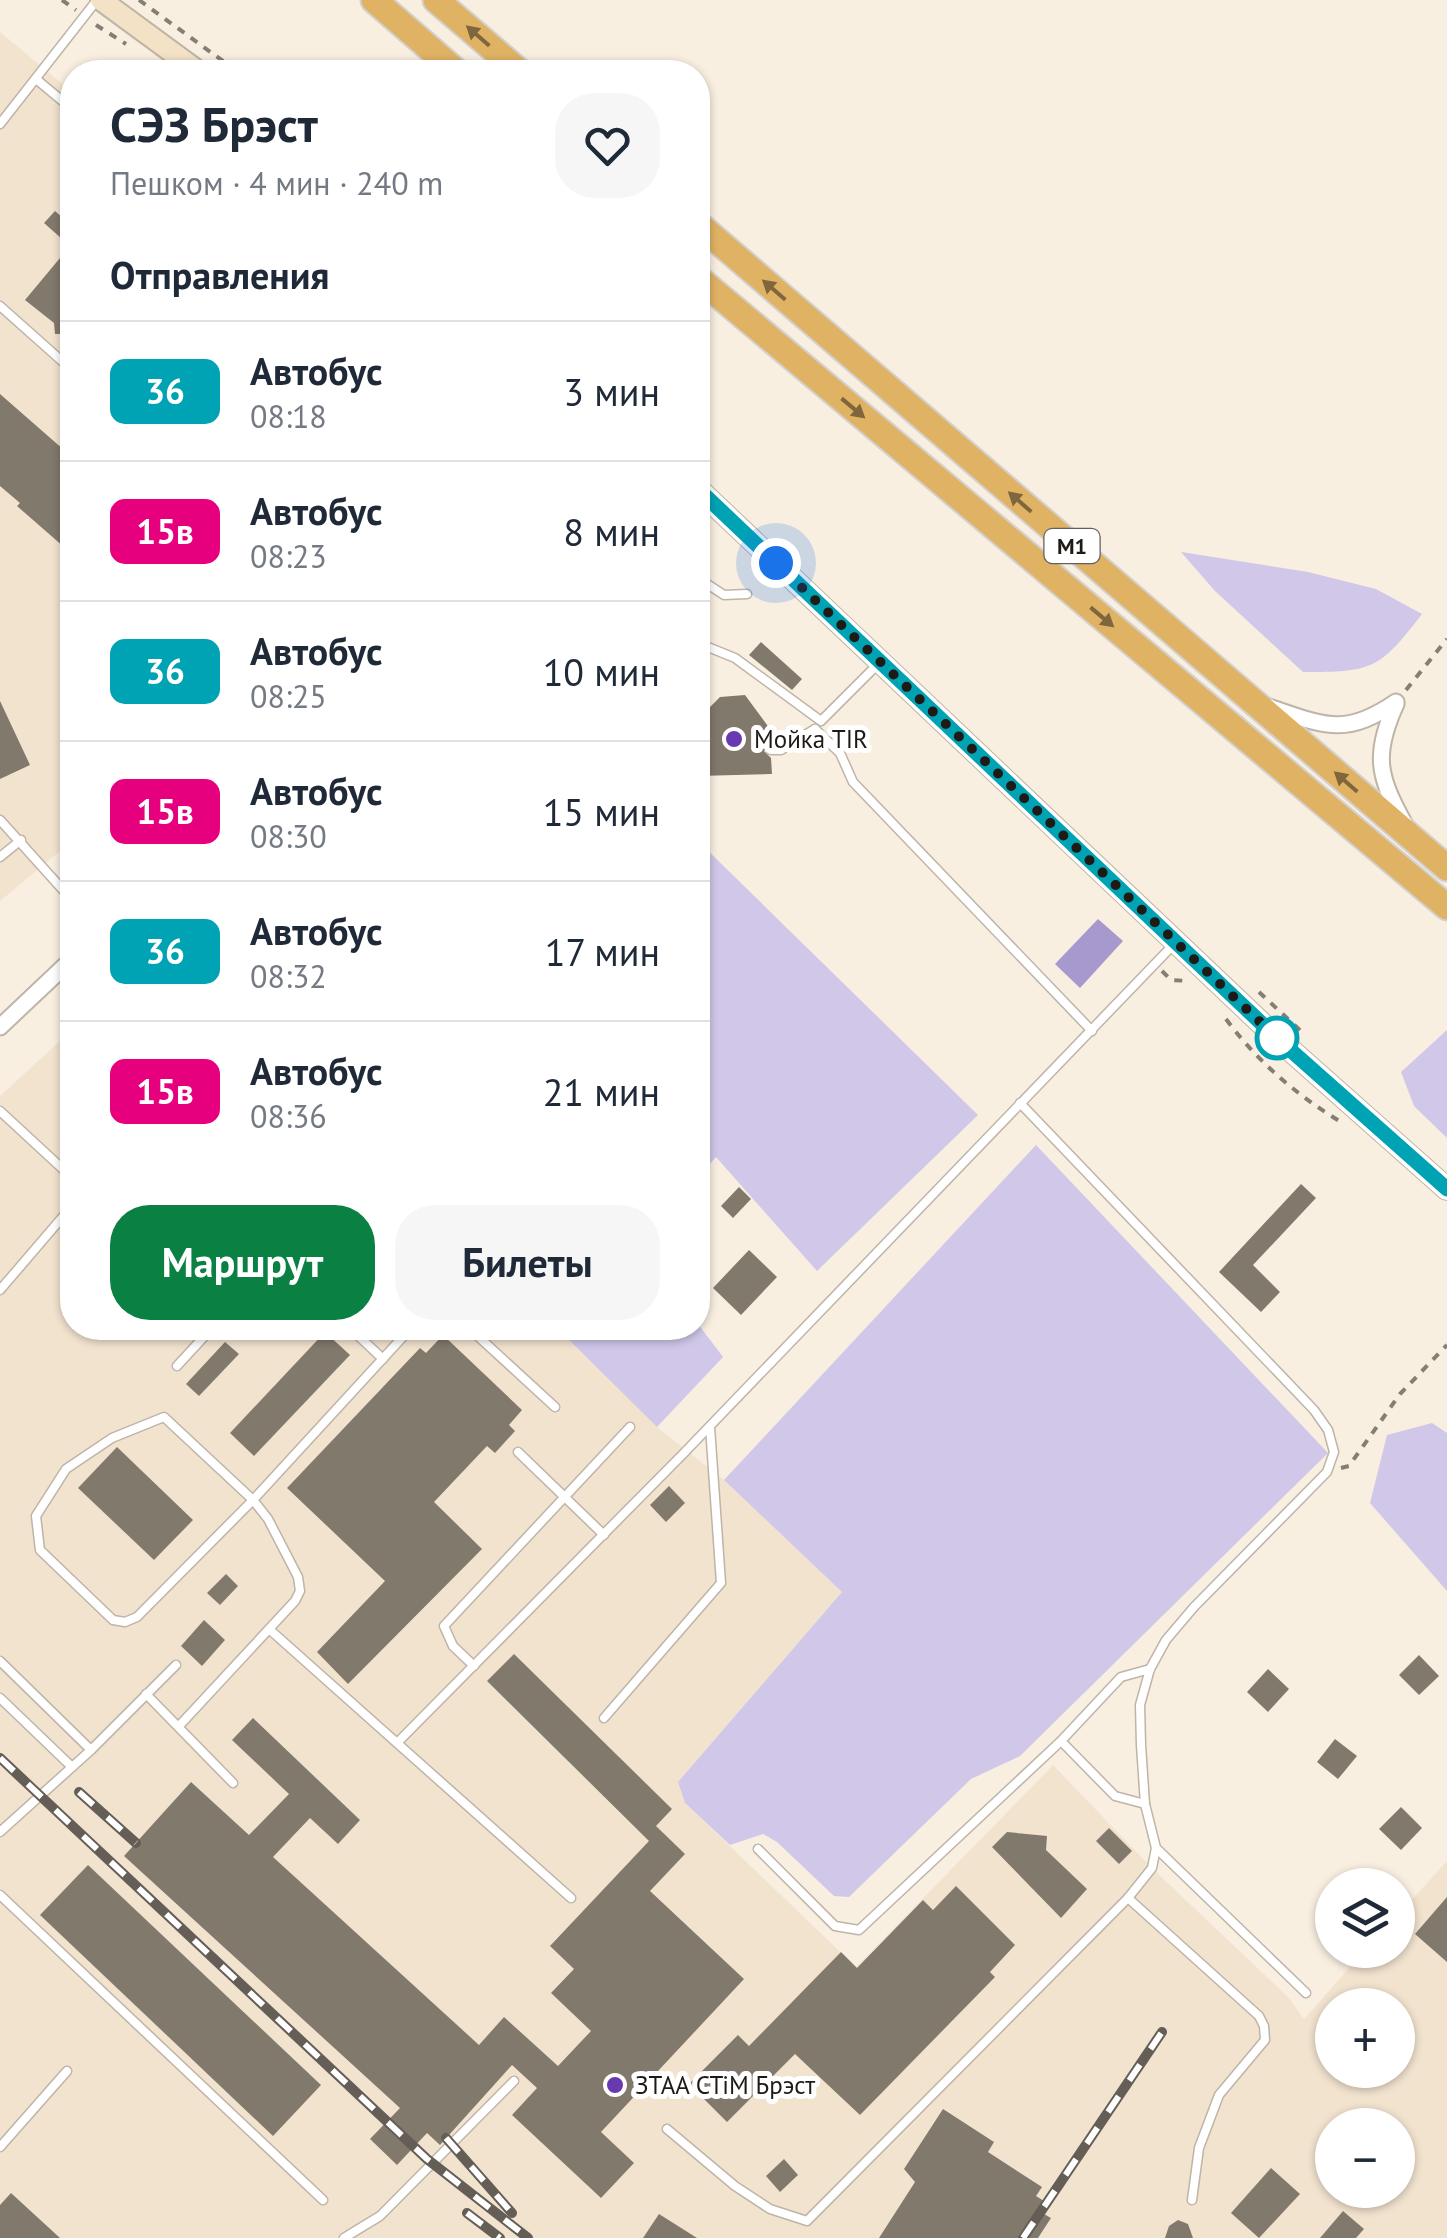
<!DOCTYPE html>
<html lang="ru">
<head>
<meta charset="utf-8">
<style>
	body { margin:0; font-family:"PT Sans",sans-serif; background:#f6f6f7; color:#1f2937; height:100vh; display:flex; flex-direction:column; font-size:38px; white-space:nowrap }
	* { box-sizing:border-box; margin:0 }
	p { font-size:32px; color:#747a83 }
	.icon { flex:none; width:55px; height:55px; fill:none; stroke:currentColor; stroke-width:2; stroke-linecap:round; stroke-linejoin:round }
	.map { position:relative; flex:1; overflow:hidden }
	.panel { position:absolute; left:60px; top:60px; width:650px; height:1280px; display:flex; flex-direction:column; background:#fff; border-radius:40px; box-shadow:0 2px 8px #0004 }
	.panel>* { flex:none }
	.badge { padding:0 20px; border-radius:15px; font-size:35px; line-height:65px }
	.fabs { position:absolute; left:1315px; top:1868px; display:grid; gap:20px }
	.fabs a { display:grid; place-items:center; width:100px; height:100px; border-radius:50%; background:#fff; box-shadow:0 2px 8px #0004; font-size:50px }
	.you { position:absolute; width:50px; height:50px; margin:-25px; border:8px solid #fff; border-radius:50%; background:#1a73e8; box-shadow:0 0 0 15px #1a73e833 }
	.map>.badge { position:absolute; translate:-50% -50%; box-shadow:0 0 0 5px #fff }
	h2 { padding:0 50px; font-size:38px; line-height:90px }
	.round { display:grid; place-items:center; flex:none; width:105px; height:105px; border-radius:40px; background:#f6f6f7 }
	.overview { display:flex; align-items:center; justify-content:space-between; height:170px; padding:0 50px }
	h1 { font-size:48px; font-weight:800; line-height:75px }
	.action { display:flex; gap:20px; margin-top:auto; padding:20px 50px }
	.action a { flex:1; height:115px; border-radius:40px; background:#0b8043; color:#fff; font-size:40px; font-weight:800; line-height:115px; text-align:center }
	.action a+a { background:#f6f6f7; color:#1f2937 }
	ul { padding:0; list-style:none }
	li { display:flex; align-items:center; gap:30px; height:140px; padding:0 50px; border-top:2px solid #e0e1e3 }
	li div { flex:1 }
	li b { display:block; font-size:38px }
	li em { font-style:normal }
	li .badge { min-width:110px; font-weight:700; text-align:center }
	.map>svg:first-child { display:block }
	.built { fill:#f2e3cf; fill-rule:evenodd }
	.green { fill:#d0c7e9 }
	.water { fill:#a798cd }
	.building { fill:#82796d }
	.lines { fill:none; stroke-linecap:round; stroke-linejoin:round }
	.service-casing { stroke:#beb4a7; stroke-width:11 }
	.minor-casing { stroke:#beb4a7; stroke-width:19 }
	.secondary-casing { stroke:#beb4a7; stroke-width:24 }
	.trunk-casing { stroke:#d2d1d0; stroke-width:29 }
	.path { stroke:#857e75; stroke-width:4; stroke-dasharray:8 8; stroke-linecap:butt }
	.service { stroke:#fff; stroke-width:8 }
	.minor { stroke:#fff; stroke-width:15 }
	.secondary { stroke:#f3e2c5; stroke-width:20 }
	.trunk { stroke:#e0b264; stroke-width:25 }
	.rail-casing { stroke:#645e57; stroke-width:10 }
	.rail { stroke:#fff; stroke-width:6; stroke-dasharray:19; stroke-linecap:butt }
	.oneway { fill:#7f663d }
	.line-casing { stroke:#fff; stroke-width:22 }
	.line { stroke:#00a3b4; stroke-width:15 }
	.walk { stroke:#1e1a16; stroke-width:10; stroke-dasharray:0 18 }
	.poi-dot { fill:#6939b0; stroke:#fff; stroke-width:4 }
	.stop-dot { fill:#fff; stroke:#00a3b4; stroke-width:5 }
	.labels { text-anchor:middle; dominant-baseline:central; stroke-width:10; stroke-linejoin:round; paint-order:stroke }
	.shield { fill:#fff; stroke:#625f5c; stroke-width:2.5 }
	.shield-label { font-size:22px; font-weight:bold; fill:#1e1a16 }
	.poi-label { font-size:25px; fill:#1e1a16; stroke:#fff; text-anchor:start }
</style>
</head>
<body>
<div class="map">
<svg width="1447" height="2238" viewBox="0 0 1447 2238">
	<rect width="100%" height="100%" fill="#f9efe1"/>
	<!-- built -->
	<g class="built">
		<polygon points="0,32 72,92 72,841 0,901"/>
		<path d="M72 1030V1328H557L657 1427 724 1480 842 1592 678 1782 685 1803 856 1967 1053 1765 1152 1868 1288 1997 1304 2019 1365 1950H1398V1915L1447 1861V2238H0V1096ZM1332 2005H1398V2070H1332ZM1332 2125H1398V2190H1332Z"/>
	</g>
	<!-- green -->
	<g class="green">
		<path d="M1181 552 1308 572 1376 589 1422 614C1379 670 1372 672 1303 672L1215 591Z"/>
		<polygon points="698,841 978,1115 817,1271 716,1157 698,1177"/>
		<polygon points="1447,1030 1447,1138 1414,1106 1401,1072"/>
		<polygon points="1036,1145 1328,1453 1020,1756 971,1779 849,1897 834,1896 777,1842 763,1834 730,1845 685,1803 678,1782 842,1592 724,1480"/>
		<polygon points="698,1324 723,1357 657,1427 557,1328 698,1328"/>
		<polygon points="1432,1423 1447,1433 1447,1591 1370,1503 1387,1435"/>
	</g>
	<!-- water -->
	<polygon class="water" points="1098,919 1123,941 1080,988 1055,964"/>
	<!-- building -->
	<g class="building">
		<polygon points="55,211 72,226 72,334 55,334 54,323 25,300 70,246 44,223"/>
		<polygon points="0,394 72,457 72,554 17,506 20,503 0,486"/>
		<polygon points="761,642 802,679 792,690 749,655"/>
		<polygon points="745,695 770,729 770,743 764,751 771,758 772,774 698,776 698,712 707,710 720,697"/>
		<polygon points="0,701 30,765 0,779"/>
		<polygon points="1301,1184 1316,1198 1253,1265 1280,1292 1261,1312 1219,1272"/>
		<polygon points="739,1187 751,1199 733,1218 721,1206"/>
		<polygon points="749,1250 777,1277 741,1315 713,1288"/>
		<polygon points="325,1332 350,1355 254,1456 230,1433"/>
		<polygon points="443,1335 522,1410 509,1425 515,1431 495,1453 487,1446 434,1502 482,1549 348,1684 317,1652 385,1581 287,1488 420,1348 426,1353"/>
		<polygon points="225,1342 239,1354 199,1396 186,1384"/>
		<polygon points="117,1447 193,1520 154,1560 78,1488"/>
		<polygon points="669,1486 685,1503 666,1522 650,1505"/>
		<polygon points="226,1574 238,1586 220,1605 207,1593"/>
		<polygon points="204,1620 225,1640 202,1666 181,1646"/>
		<polygon points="514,1654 672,1809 656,1826 685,1854 650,1891 744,1979 601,2132 634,2163 601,2198 512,2115 537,2088 512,2065 440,2145 427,2133 397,2165 370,2139 400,2108 124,1856 191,1782 249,1835 289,1794 232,1740 253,1718 360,1820 338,1844 310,1818 273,1857 479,2045 504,2017 558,2066 591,2031 551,1993 574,1969 550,1946 649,1841 487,1681"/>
		<polygon points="1419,1655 1439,1676 1419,1695 1399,1675"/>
		<polygon points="1268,1669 1289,1689 1268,1712 1247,1692"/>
		<polygon points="1335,1739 1357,1756 1338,1779 1317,1762"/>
		<polygon points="1401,1807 1422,1828 1401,1850 1379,1829"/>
		<polygon points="1109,1828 1132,1851 1119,1864 1096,1841"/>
		<polygon points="1007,1832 1047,1836 1046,1850 1087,1889 1061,1918 992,1847"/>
		<polygon points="88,1865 321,2085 273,2136 40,1915"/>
		<polygon points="956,1886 1015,1945 990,1972 995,1977 860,2115 795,2054 727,2122 689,2084 738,2035 749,2046 841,1952 857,1968 923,1900 933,1910"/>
		<polygon points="1447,1897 1447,1962 1415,1934"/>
		<polygon points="943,2109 994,2142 988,2152 1042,2187 1036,2196 1050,2205 1044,2214 1051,2218 1038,2238 879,2238 915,2182 904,2169"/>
		<polygon points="784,2159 798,2175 780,2192 766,2176"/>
		<polygon points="1271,2168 1300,2194 1259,2238 1231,2213"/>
		<polygon points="11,2193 60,2238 0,2238 0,2205"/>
		<polygon points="1343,2211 1364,2229 1356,2238 1320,2238"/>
		<polygon points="659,2214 697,2238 643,2238"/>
		<polygon points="1178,2220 1188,2224 1193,2238 1165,2238 1169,2226"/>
	</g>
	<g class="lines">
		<defs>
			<g id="service">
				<polyline points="36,79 72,109"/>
				<polyline points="0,124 97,0"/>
				<polyline points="0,306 72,370"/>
				<polyline points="698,578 724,595 747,594"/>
				<polyline points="698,643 735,658 821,721 880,662"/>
				<polyline points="815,729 840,753 853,782 1092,1031"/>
				<polyline points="771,750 781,750 815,729"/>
				<polyline points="0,820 72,900"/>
				<polyline points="0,857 21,840"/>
				<polyline points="0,1111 66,1172 72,1185"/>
				<polyline points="0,1290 72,1206"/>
				<polyline points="350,1328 383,1359"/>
				<polyline points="411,1328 253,1500 137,1617 125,1622 113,1620 40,1550 36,1516 66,1469 112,1438 164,1417 253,1500 268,1519 298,1577 300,1591 295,1601 269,1629 571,1898"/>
				<polyline points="469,1328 555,1407"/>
				<polyline points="177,1366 212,1328"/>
				<polyline points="518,1452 604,1535"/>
				<polyline points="0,1661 91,1750"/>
				<polyline points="474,1666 453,1646 444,1626 630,1427"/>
				<polyline points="146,1694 233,1783"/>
				<polyline points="0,1698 72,1767"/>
				<polyline points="604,1718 721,1583 710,1427"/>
				<polyline points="179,1726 269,1629"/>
				<polyline points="1061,1741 1115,1796 1145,1804"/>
				<polyline points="397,1743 682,1455 1176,942"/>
				<polyline points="0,1832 91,1750 176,1665"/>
				<polyline points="1156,1848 1306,1993"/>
				<polyline points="758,1849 835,1926 859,1930 1061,1741 1121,1677 1150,1669"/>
				<polyline points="0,1895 323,2200"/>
				<polyline points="1128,1898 1259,2016 1264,2026 1265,2040 1219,2095 1199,2148 1192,2200"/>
				<polyline points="667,2129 735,2186 770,2209 807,2221 1128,1898 1152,1868 1156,1848 1145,1804 1141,1745 1140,1705 1150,1669 1166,1640 1194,1607 1327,1472 1334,1452 1328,1430 1314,1410 1020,1103"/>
				<polyline points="0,2147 67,2071"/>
				<polyline points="344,2238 380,2216 514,2081"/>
			</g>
			<g id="minor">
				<path d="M1396 704C1373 754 1378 776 1404 823"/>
				<path d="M1269 707C1325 726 1345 737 1396 702"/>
				<polyline points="0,1027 72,959"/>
			</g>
			<g id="secondary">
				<polyline points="101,0 199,72"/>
				<polyline points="698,489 1278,1039 1447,1189"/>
			</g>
			<g id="trunk">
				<polyline points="374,0 457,72"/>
				<polyline points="436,0 520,72"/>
				<polyline points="698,224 1447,868"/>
				<polyline points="698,278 1447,907"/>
			</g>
		</defs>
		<!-- service casing -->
		<use href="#service" class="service-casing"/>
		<!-- minor casing -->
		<use href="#minor" class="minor-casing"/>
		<!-- secondary casing -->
		<use href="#secondary" class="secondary-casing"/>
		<!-- trunk casing -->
		<use href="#trunk" class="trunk-casing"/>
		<!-- path -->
		<g class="path">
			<polyline points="62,0 76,10"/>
			<polyline points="139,0 238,72"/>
			<polyline points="96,25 126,44"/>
			<polyline points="698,463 706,471"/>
			<polyline points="1406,690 1447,639"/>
			<polyline points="1162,971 1171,980 1189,981"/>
			<polyline points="1259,992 1303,1033"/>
			<path d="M1226 1019C1257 1061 1296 1095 1341 1122"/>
			<polyline points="1341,1468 1349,1466 1400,1394 1447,1345"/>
		</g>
		<!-- service -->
		<use href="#service" class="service"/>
		<!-- minor -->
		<use href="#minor" class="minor"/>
		<!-- secondary -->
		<use href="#secondary" class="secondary"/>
		<!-- trunk -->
		<use href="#trunk" class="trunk"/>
		<defs>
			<g id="rail">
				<polyline points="0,1758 427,2159 528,2238"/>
				<polyline points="79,1792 136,1843"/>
				<polyline points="446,2138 512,2213"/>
				<polyline points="467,2213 500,2238"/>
				<polyline points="1023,2238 1162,2032"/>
			</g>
		</defs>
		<!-- rail casing -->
		<use href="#rail" class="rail-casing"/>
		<!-- rail -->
		<use href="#rail" class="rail"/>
	</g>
	<!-- one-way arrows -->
	<defs><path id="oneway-solid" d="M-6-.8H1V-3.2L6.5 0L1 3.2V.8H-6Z" transform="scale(2.5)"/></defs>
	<g class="oneway">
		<use href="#oneway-solid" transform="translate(478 36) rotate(-139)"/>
		<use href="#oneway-solid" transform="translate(774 290) rotate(-139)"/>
		<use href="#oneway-solid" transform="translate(853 408) rotate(40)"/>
		<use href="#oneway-solid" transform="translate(1020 502) rotate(-139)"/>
		<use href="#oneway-solid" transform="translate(1102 617) rotate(40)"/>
		<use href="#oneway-solid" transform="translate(1346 782) rotate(-139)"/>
	</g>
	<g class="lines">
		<defs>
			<polyline id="line" points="698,489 1278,1039 1447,1189"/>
		</defs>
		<!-- line casing -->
		<use href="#line" class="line-casing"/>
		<!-- line -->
		<use href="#line" class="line"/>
		<!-- walk -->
		<polyline class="walk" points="776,563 1277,1038"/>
	</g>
	<!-- markers -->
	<g class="poi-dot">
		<circle cx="734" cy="739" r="10"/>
		<circle cx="615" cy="2085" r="10"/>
	</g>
	<circle class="stop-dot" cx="1277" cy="1038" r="20"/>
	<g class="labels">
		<!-- shield labels -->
		<rect class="shield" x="1044.5" y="529" width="55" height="34" rx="8"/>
		<g class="shield-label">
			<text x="1072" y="546">М1</text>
		</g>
		<!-- poi labels -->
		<g class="poi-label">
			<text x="754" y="739">Мойка TIR</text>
			<text x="635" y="2085">ЗТАА СТіМ Брэст</text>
		</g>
	</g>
</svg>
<div class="fabs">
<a><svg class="icon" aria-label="layers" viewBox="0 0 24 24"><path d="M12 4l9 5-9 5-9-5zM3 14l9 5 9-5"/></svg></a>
<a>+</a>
<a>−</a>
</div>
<div class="you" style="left:776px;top:563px"></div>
<section class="panel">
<div class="overview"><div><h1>СЭЗ Брэст</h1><p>Пешком · 4 мин · 240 m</p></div><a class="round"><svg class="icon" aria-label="heart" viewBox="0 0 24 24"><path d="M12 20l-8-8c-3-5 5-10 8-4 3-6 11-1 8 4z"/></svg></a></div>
<h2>Отправления</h2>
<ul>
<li><span class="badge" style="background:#00a3b4;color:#fff">36</span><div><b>Автобус</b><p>08:18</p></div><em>3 мин</em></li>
<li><span class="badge" style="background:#e6007e;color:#fff">15в</span><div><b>Автобус</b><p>08:23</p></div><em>8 мин</em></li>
<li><span class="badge" style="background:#00a3b4;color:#fff">36</span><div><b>Автобус</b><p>08:25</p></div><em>10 мин</em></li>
<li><span class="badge" style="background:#e6007e;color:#fff">15в</span><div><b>Автобус</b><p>08:30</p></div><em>15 мин</em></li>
<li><span class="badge" style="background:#00a3b4;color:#fff">36</span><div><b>Автобус</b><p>08:32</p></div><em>17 мин</em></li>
<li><span class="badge" style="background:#e6007e;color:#fff">15в</span><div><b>Автобус</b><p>08:36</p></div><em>21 мин</em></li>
</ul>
<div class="action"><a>Маршрут</a><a>Билеты</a></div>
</section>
</div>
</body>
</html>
